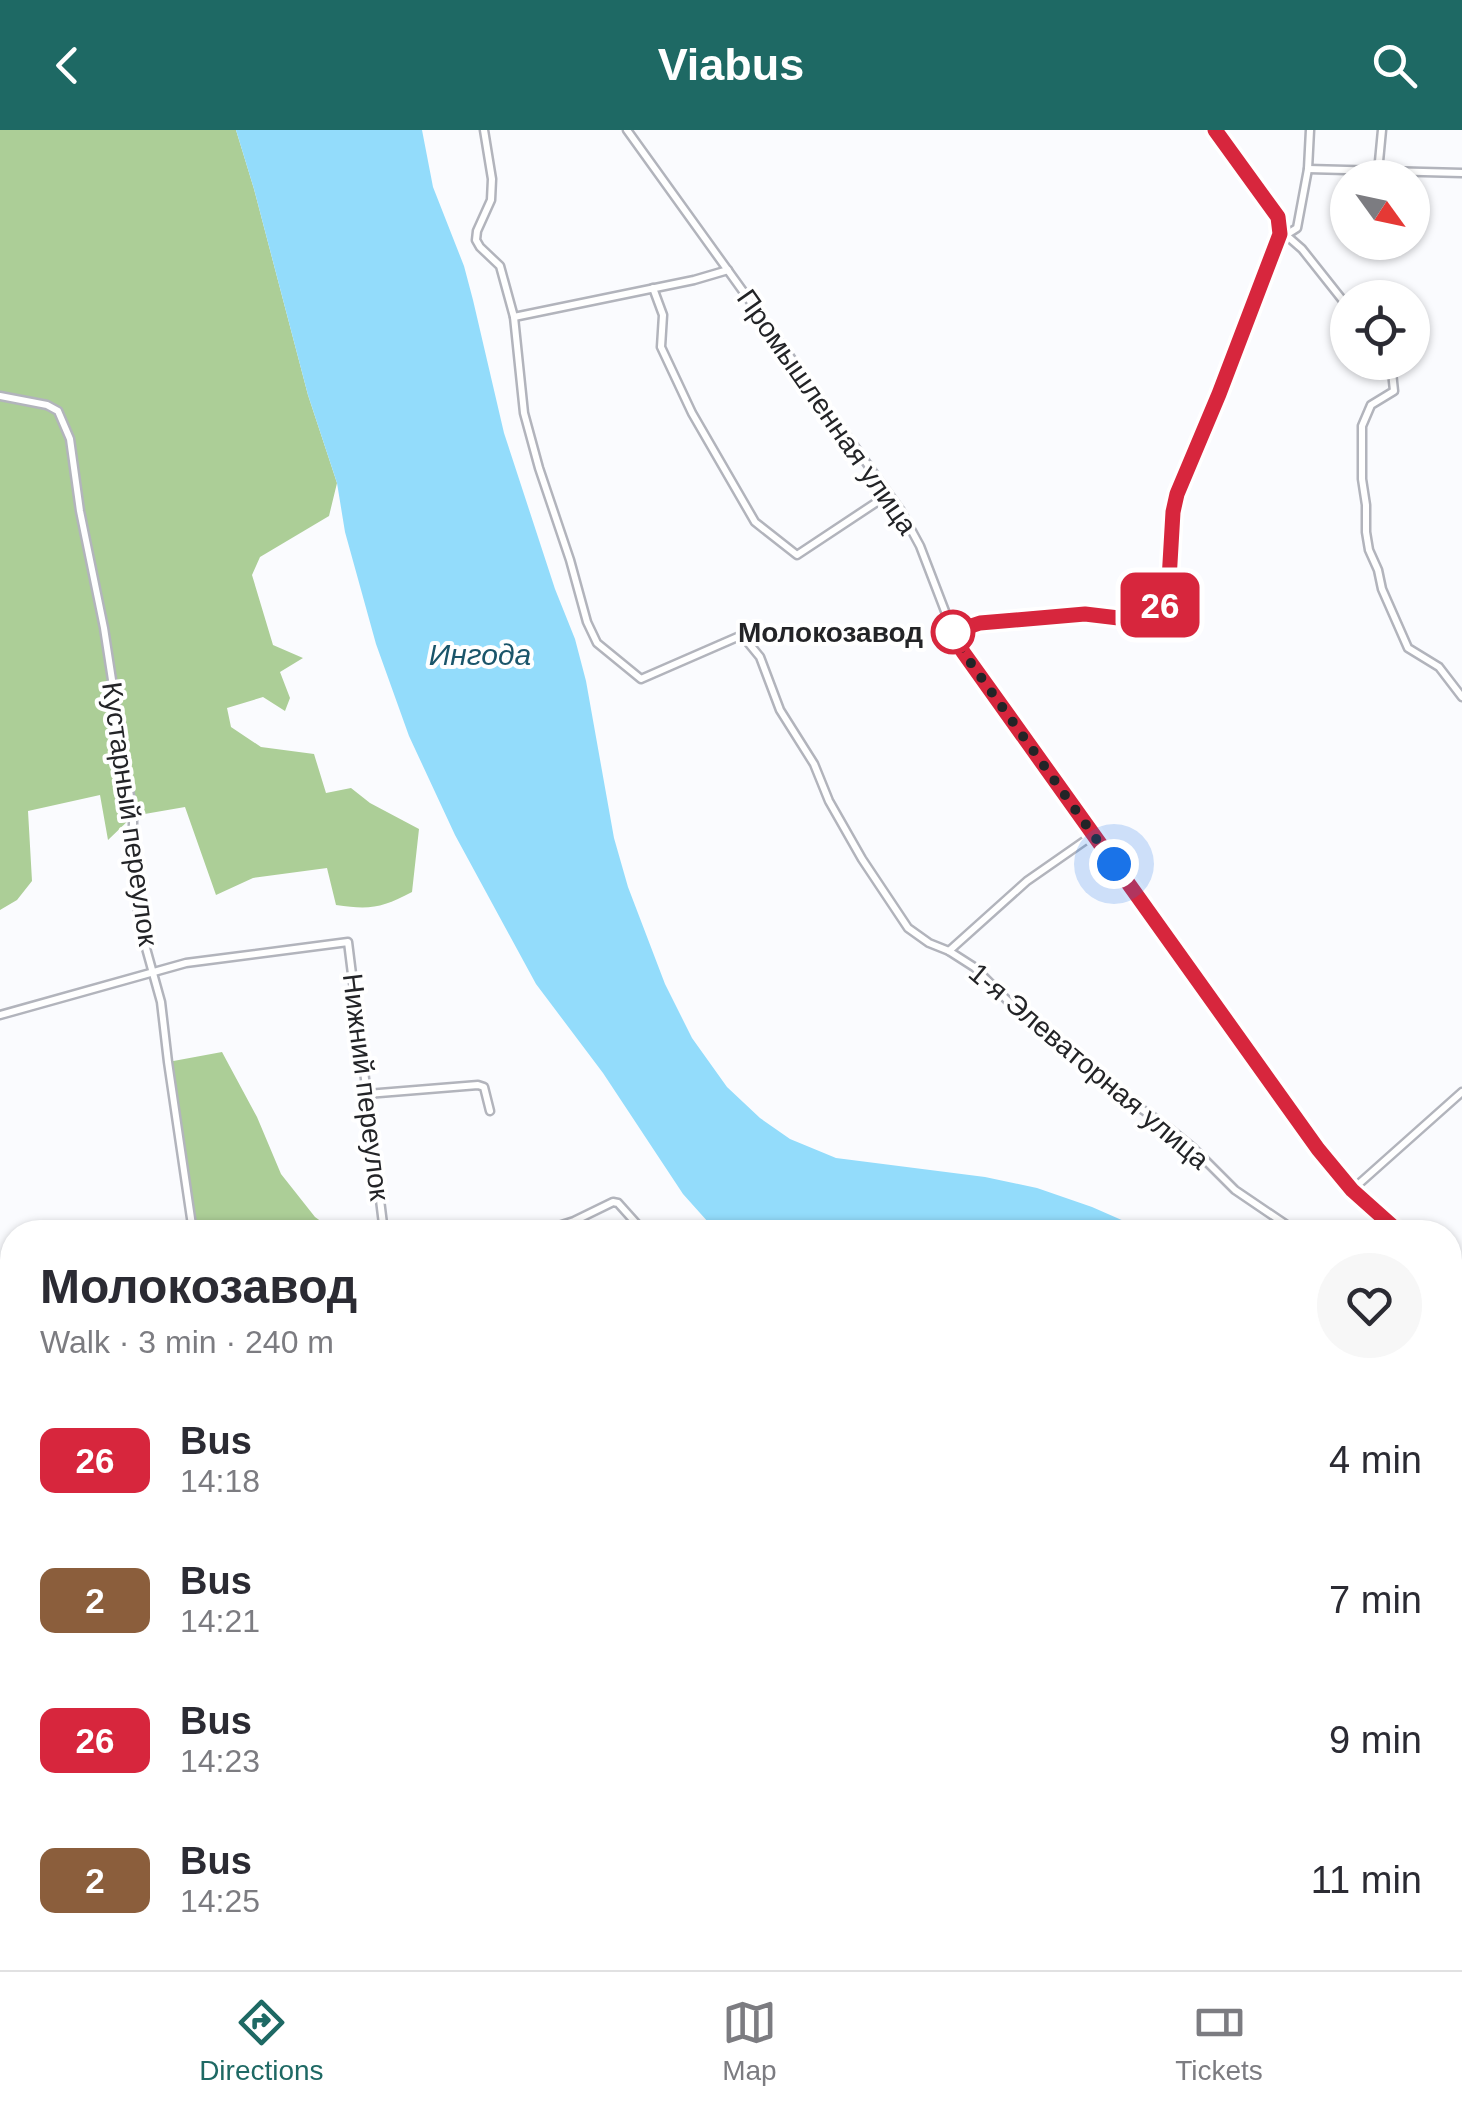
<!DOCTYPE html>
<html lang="en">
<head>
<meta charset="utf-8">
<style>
	body { margin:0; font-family:Arial,sans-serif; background:#f7f7f7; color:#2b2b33; height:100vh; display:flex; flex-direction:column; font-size:38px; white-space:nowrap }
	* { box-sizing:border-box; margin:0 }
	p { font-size:32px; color:#7c7c81 }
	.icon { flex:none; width:55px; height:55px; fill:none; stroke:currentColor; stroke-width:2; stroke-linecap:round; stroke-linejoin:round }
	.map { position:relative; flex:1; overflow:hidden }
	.panel { position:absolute; left:0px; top:1090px; width:1462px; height:750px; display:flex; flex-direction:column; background:#fff; border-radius:40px 40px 0 0; box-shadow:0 2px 8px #0004 }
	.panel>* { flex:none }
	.badge { padding:0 20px; border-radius:15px; font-size:35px; line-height:65px }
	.needle { width:65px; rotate:123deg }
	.tools { position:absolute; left:1330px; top:30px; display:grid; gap:20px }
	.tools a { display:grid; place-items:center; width:100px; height:100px; border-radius:50%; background:#fff; box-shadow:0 2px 8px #0004; font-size:50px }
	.you { position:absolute; width:50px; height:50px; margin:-25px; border:8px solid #fff; border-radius:50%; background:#1a73e8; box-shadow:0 0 0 15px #1a73e833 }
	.map>.badge { position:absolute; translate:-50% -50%; box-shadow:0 0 0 5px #fff }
	.round { display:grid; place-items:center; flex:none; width:105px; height:105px; border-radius:52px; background:#f7f7f7 }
	.overview { display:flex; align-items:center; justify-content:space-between; height:170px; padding:0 40px }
	h1 { font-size:48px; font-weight:800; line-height:75px }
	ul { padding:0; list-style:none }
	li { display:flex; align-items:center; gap:30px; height:140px; padding:0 40px }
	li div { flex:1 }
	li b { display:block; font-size:38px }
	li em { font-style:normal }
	li .badge { min-width:110px; font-weight:700; text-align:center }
	header { display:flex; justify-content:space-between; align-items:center; height:130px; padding:0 40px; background:#1e6964; color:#fff; font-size:45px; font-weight:800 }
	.tab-bar { display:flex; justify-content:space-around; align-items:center; height:140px; border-top:2px solid #e1e1e2; background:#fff; font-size:28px; color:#7c7c81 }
	.tab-bar a { display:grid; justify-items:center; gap:5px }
	.tab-bar .current { color:#1e6964 }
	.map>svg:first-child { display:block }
	.forest { fill:#acce97 }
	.water { fill:#93dcfb }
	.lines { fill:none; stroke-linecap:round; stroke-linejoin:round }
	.street-casing { stroke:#b2b4bc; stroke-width:11 }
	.secondary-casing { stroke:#b2b4bc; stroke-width:15 }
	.street { stroke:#fff; stroke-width:6 }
	.secondary { stroke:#fff; stroke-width:10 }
	.line-casing { stroke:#fff; stroke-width:22 }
	.line { stroke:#d7263d; stroke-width:15 }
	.walk { stroke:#232427; stroke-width:10; stroke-dasharray:0 18 }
	.stop-dot { fill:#fff; stroke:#d7263d; stroke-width:5 }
	.labels { text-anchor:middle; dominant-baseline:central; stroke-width:8; stroke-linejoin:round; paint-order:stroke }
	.street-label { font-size:28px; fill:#232427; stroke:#fff }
	.stop-label { font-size:28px; font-weight:bold; fill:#232427; stroke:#fff; text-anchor:end }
	.water-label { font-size:30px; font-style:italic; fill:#1a556a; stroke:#fff }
</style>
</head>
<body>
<header><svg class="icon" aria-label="back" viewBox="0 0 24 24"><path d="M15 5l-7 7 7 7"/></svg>Viabus<svg class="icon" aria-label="search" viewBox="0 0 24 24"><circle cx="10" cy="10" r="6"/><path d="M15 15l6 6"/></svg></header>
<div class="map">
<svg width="1462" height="1840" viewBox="0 0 1462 1840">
	<rect width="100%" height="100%" fill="#fafbfe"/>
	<!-- forest -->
	<g class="forest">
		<path d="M0 0H236L254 59 308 265 337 353 329 386 260 427 252 445 273 515 303 528 280 542 290 568 285 581 263 567 227 578 231 597 261 617 314 624 326 663 351 658 370 673 419 699 412 762C382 778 370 780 336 775L327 738 253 748 216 765 185 677 133 686 108 710 100 665 28 681 32 751 17 770 0 780Z"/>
		<polygon points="222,922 257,987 281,1044 315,1087 336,1102 193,1102 168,932"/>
	</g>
	<!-- water -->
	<g class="water">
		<polygon points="236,0 422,0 433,57 464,136 473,170 504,303 555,459 575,509 586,551 614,708 628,757 665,854 692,908 727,957 760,988 790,1009 836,1028 985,1047 1037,1058 1092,1077 1149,1102 717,1102 683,1064 603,943 536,854 455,705 409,606 376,514 345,402 337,353 308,265 254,59"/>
		<polygon points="1450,1235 1462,1242 1462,1393 1450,1388"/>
	</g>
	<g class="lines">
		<defs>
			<g id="street">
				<polyline points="484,0 492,49 491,70 477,101 476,110 480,117 500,136 514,187 524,283 539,338 570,430 587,492 597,513 641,549 742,505 760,527 780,580 814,634 829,671 862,729 908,798 929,813 949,821 974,837 1022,885 1051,902 1099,950 1165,995 1192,1017 1235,1060 1297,1102"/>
				<polyline points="627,0 901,381 920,416 953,502 963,522 1318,1019 1352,1060 1399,1102"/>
				<polyline points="1308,39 1462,43"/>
				<polyline points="1378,42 1382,0"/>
				<polyline points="1286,105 1297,98 1308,39 1310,0"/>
				<polyline points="1286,105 1302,119 1348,177"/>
				<polyline points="653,158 663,185 661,217 692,283 755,392 797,425 889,364"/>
				<polyline points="514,187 694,150 728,140"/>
				<polyline points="1387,232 1392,242 1394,261 1371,275 1362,296 1362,349 1366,375 1366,402 1369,420 1378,440 1382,459 1408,518 1439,537 1462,567"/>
				<polyline points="0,266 47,275 58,281 70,309 80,381 104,498 133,686 133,732 139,793 161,872 168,932 193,1102"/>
				<polyline points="953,502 979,493 1085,484 1127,489 1154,483 1168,467 1173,382 1177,364 1219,264 1280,104 1278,87 1215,0"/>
				<polyline points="949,821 1027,751 1093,705"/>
				<polyline points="0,885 186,833 348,812 384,1102"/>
				<polyline points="367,964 478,955 484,957 490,981"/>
				<polyline points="1352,1060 1462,962"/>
				<polyline points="463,1102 498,1096 512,1102"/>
				<polyline points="540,1102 574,1091 613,1072 618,1073 644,1102"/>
				<polyline points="0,1145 12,1196"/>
				<polyline points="1450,1145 1462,1155"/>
				<polyline points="1450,1419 1462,1423"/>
				<polyline points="0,1595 12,1585"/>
				<polyline points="1450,1617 1462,1621"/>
				<polyline points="0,1670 12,1662"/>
				<polyline points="1450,1691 1462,1695"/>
				<polyline points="0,1800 12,1821"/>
				<polyline points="17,1828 24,1840"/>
				<polyline points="126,1828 135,1840"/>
				<polyline points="187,1828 194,1837"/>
				<polyline points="284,1828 292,1840"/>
				<polyline points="368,1828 376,1840"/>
				<polyline points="446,1828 454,1840"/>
				<polyline points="639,1828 647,1840"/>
				<polyline points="900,1828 909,1840"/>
				<polyline points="1119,1828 1130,1840"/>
				<polyline points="1227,1828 1233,1840"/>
				<polyline points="1334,1828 1346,1840"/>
				<polyline points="511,1840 531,1828"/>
				<polyline points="880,1840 891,1828"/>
				<polyline points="1366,1840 1369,1828"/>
				<polyline points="1451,1840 1461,1804"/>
			</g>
			<g id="secondary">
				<polyline points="0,1763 12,1755"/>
				<polyline points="1015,1828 1023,1840"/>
			</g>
		</defs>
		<!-- street casing -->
		<use href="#street" class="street-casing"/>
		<!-- secondary casing -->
		<use href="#secondary" class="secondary-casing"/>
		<!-- street -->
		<use href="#street" class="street"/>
		<!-- secondary -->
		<use href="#secondary" class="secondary"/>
	</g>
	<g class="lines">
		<defs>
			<polyline id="line" points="1215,0 1278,87 1280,104 1219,264 1177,364 1173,382 1168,467 1154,483 1127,489 1085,484 980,493 953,502 963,522 1318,1019 1352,1060 1399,1102"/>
		</defs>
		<!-- line casing -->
		<use href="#line" class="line-casing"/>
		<!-- line -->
		<use href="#line" class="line"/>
		<!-- walk -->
		<polyline class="walk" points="953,502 963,522 1114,734"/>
	</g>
	<!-- markers -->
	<circle class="stop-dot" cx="953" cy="502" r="20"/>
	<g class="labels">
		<!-- street labels -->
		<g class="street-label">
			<text transform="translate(827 282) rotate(55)">Промышленная улица</text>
			<text transform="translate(130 684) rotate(82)">Кустарный переулок</text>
			<text transform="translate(1089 936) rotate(40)">1-я Элеваторная улица</text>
			<text transform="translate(366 957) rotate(83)">Нижний переулок</text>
		</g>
		<!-- stop labels -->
		<g class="stop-label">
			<text x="923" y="502">Молокозавод</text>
		</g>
		<!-- water labels -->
		<g class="water-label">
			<text x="480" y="524">Ингода</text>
		</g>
	</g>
</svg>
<div class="tools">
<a><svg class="needle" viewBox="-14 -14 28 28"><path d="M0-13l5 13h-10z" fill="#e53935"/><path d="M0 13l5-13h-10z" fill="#7c7c81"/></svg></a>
<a><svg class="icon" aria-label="locate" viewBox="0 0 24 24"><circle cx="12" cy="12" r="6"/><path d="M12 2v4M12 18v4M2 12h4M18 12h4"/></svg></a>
</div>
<div class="you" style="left:1114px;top:734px"></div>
<b class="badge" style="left:1160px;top:475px;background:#d7263d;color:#fff">26</b>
<section class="panel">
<div class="overview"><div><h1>Молокозавод</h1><p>Walk · 3 min · 240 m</p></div><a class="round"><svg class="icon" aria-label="heart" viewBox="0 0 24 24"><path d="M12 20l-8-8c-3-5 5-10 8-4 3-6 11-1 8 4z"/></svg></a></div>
<ul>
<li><span class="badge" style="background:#d7263d;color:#fff">26</span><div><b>Bus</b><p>14:18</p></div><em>4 min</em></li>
<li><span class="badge" style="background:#8b5e3c;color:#fff">2</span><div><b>Bus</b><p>14:21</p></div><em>7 min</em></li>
<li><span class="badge" style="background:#d7263d;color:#fff">26</span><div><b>Bus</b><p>14:23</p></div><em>9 min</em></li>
<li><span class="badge" style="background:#8b5e3c;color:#fff">2</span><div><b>Bus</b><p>14:25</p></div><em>11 min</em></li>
</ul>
</section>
</div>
<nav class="tab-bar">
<a class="current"><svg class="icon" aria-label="directions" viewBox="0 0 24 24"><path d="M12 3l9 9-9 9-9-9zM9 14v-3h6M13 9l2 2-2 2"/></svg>Directions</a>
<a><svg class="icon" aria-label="map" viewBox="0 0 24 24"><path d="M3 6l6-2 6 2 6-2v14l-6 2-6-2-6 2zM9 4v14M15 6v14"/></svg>Map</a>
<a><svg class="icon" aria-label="tickets" viewBox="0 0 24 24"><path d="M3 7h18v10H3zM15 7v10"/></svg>Tickets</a>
</nav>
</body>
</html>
